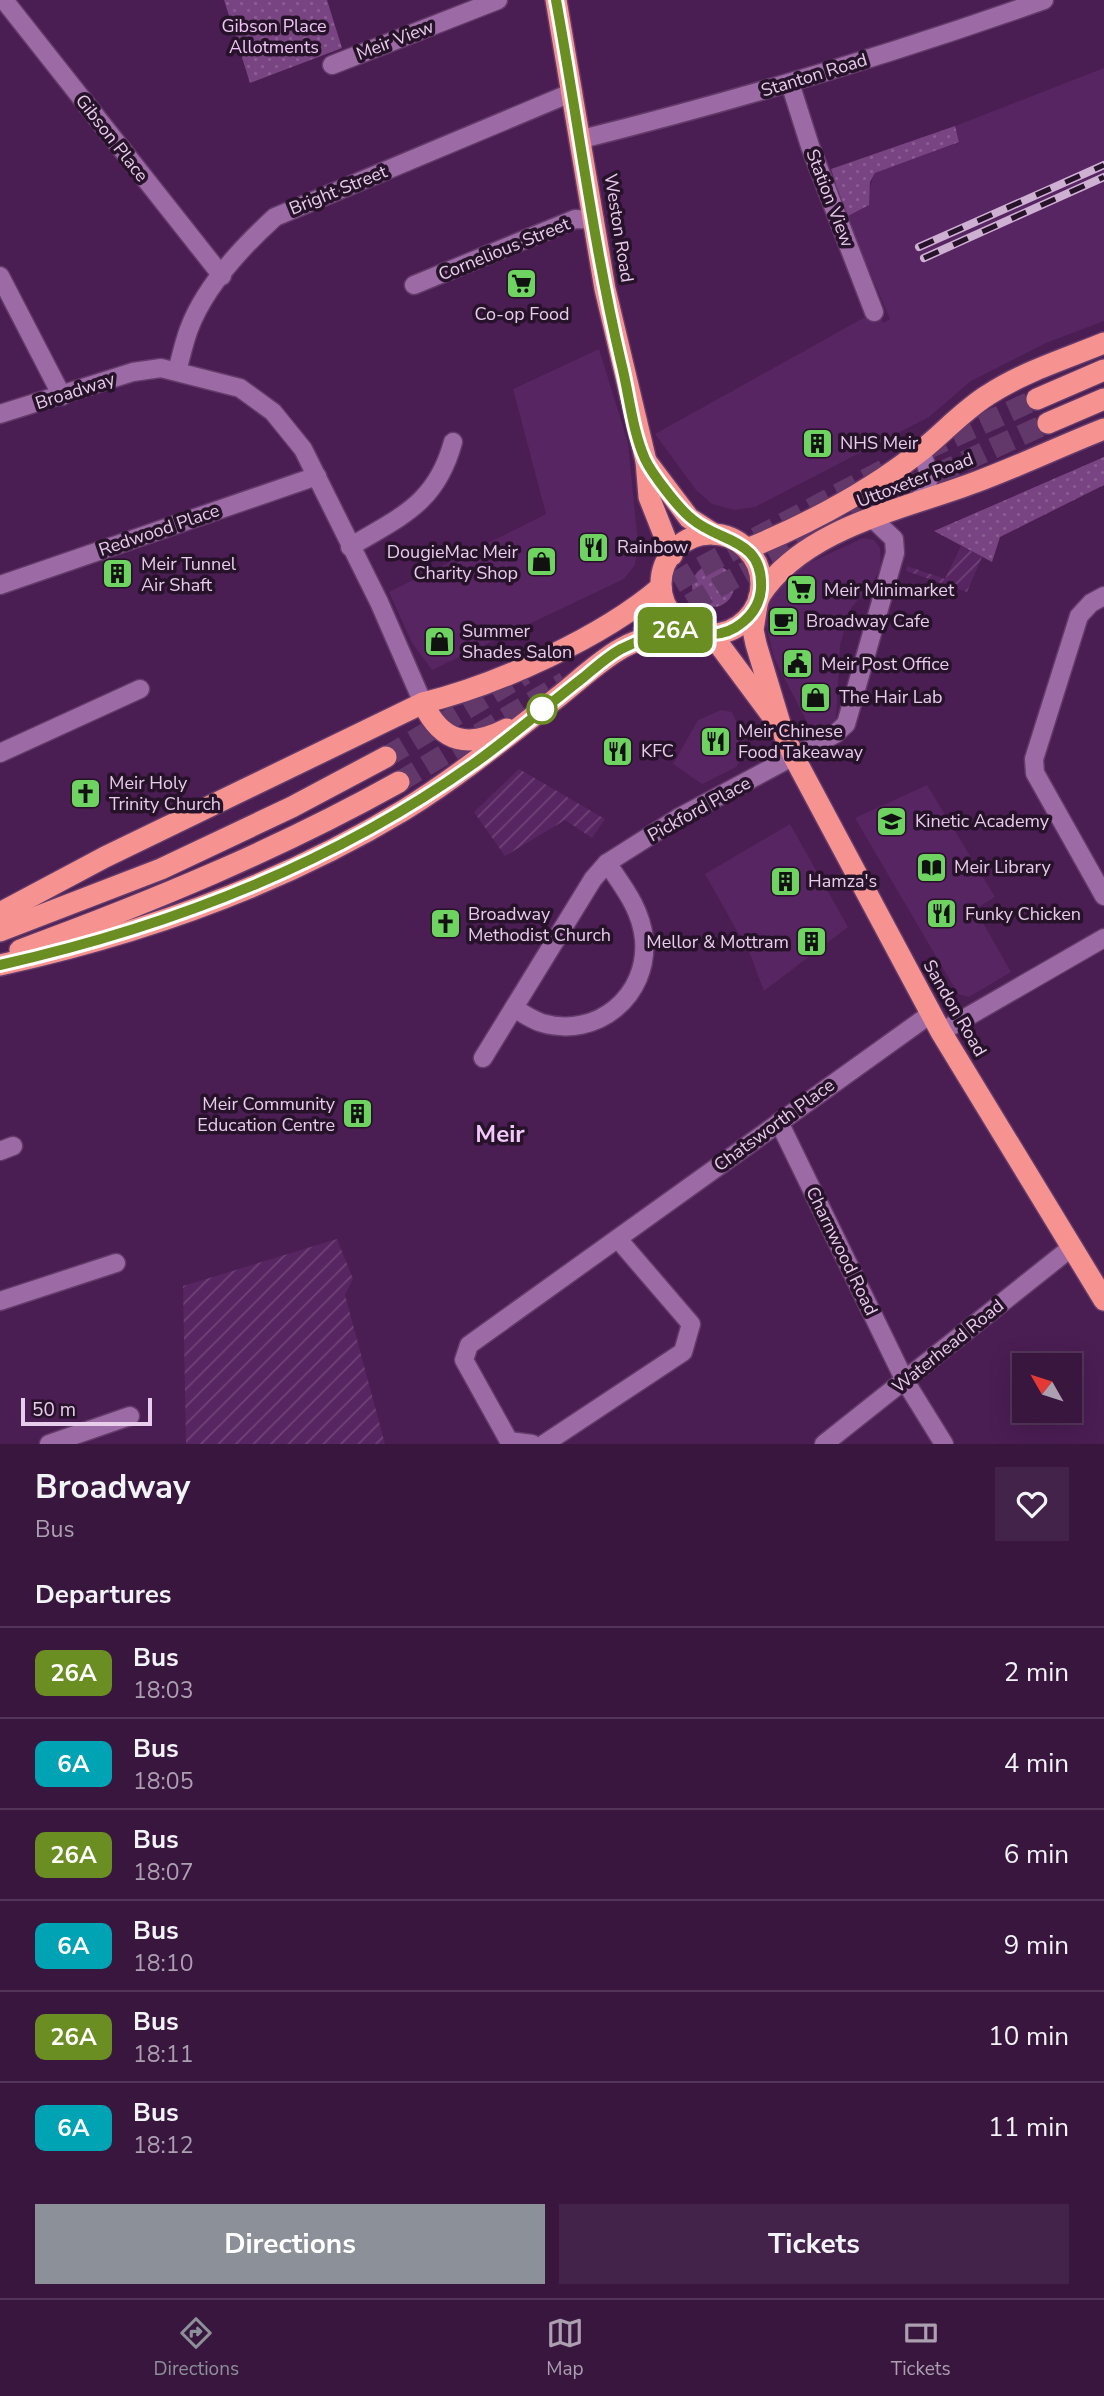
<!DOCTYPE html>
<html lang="en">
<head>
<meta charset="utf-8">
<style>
	body { margin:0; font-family:"Nunito Sans",sans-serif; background:#432349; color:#f1f3f6; height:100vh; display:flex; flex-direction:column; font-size:26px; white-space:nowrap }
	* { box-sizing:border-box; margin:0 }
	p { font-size:23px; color:#ab9fb0 }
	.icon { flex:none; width:38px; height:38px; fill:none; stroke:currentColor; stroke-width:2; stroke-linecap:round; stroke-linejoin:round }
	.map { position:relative; height:1444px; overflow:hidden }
	.drawer { display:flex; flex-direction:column; background:#38163e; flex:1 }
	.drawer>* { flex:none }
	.badge { padding:0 14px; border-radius:10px; font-size:24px; line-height:46px }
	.needle { width:46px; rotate:309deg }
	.buttons { position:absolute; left:1012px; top:1353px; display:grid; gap:14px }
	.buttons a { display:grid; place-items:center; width:70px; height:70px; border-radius:0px; background:#38163e; box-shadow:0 7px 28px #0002,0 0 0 2px #523558; font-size:35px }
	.scale { position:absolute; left:21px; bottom:18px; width:131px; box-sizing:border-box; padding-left:7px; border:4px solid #e7cceb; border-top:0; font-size:19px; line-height:24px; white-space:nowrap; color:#e7cceb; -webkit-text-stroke:5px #261229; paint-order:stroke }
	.map>.badge { position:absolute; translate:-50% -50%; box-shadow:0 0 0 4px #fff }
	h2 { padding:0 35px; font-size:26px; line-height:63px }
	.round { display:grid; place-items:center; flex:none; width:74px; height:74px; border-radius:0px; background:#432349 }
	.overview { display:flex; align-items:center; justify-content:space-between; height:119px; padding:0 35px }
	h1 { font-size:33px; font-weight:700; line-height:52px }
	.primary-button { display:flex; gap:14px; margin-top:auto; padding:14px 35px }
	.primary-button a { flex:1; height:80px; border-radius:0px; background:#8c9099; color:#fff; font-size:28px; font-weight:700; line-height:80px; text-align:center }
	.primary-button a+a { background:#432349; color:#f1f3f6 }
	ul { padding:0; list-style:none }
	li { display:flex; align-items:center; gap:21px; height:91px; padding:0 35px; border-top:2px solid #523558 }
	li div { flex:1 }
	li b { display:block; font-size:26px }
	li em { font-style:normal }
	li .badge { min-width:77px; font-weight:700; text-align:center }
	.dock { display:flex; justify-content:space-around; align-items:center; height:98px; border-top:2px solid #523558; background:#38163e; font-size:19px; color:#ab9fb0 }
	.dock a { display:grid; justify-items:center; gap:4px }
	.dock .selected { color:#8c9099 }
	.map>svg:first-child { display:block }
	.built { fill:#572561 }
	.industrial { fill:url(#industrial-furrows) }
	.grass { fill:url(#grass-dots) }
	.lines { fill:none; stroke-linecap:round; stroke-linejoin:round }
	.highway-tunnel { stroke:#62376a; stroke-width:21; stroke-dasharray:21 10; stroke-linecap:butt }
	.minor-casing { stroke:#633a69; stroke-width:21 }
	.highway-casing { stroke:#633a69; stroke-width:24 }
	.minor { stroke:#9c6aa5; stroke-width:18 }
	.highway { stroke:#f69391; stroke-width:21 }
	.rail-casing { stroke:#ceb0d3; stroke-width:8 }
	.rail { stroke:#261229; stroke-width:5; stroke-dasharray:16; stroke-linecap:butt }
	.line-casing { stroke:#fff; stroke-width:16 }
	.line { stroke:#6b8e23; stroke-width:10 }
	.stop-dot { fill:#fff; stroke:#6b8e23; stroke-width:3.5 }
	.labels { text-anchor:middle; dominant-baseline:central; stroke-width:7; stroke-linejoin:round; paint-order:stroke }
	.park-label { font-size:18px; fill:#eec5f5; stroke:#261229 }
	.street-label { font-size:18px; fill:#e7cceb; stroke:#261229 }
	.poi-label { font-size:18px; fill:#e7cceb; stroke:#261229; text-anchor:start }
	.district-label { font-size:24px; font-weight:bold; fill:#f2c7fa; stroke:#261229 }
</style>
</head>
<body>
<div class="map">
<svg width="1104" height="1444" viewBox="0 0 1104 1444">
	<defs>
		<pattern id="industrial-furrows" width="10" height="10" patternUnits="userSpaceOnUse" patternTransform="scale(1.75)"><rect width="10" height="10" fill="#572561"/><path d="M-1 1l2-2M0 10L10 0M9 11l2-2" fill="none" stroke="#6f4378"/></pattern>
		<pattern id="grass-dots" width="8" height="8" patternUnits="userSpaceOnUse" patternTransform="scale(1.75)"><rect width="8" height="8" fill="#784481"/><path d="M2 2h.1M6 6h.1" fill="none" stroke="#8b5e93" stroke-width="1.8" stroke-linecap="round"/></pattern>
	</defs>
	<rect width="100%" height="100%" fill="#4a1d53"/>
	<!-- built -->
	<g class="built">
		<polygon points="1104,68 1104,321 1046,343 971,381 929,417 755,507 734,510 712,504 696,490 655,434 874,312 878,311 883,323 890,319 846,217 868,195 874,173 959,142 955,126"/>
		<polygon points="599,349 628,443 638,544 635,565 624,579 432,670 412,643 389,592 546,514 513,389"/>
		<polygon points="863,538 874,540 880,548 881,567 873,582 851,608 840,645 836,719 824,729 809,726 774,658 763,613 770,595 780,582 807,564"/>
		<polygon points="721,710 732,712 748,749 736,767 702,784 673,764 698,720"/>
		<polygon points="927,785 995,897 975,909 1011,972 969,997 958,994 855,818"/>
		<polygon points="790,824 848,927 764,991 750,954 705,874"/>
	</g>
	<!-- industrial -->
	<g class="industrial">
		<polygon points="961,546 982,557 967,592 906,571 907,566 945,579"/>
		<polygon points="519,769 605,819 592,838 565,820 505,856 474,812"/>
		<polygon points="337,1239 353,1279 345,1295 385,1444 186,1444 183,1286"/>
	</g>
	<!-- grass -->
	<g class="grass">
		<polygon points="224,0 327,0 342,48 250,83"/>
		<polygon points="955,126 959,142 875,173 870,182 869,205 846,217 831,169"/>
		<polygon points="1104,457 1104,485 1000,537 992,562 934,531"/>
		<circle cx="713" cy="586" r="21"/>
	</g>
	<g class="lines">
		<!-- highway-tunnel -->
		<g class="highway-tunnel">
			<polyline points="925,450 1037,399"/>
			<polyline points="648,599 701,567 887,468"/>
			<polyline points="637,637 718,587 869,505 1048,423"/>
			<polyline points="386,757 525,674"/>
			<polyline points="399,782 565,682"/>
		</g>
		<defs>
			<g id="minor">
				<polyline points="4,0 222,276"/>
				<polyline points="332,65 498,0"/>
				<polyline points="790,83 810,146 874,312"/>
				<path d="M582 139C738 100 892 54 1044 0"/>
				<polyline points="0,276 62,396"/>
				<polyline points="414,285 575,219 595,220"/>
				<path d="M177 371C181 357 184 342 189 329 205 286 242 247 275 217L573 92"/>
				<polyline points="0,414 133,372 161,368 240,388 273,412 303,449 379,602 423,703"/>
				<polyline points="920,500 930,476 921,451"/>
				<path d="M350 547C401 516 436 504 453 442"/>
				<polyline points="0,585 317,476"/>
				<polyline points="1104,596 1091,603 1079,616 1034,759 1035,773 1104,896"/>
				<polyline points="0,753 140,689"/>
				<path d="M514 1008C522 1013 532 1020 542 1023 597 1039 649 996 644 939 641 909 624 888 607 863"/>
				<polyline points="941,1032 1104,938"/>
				<polyline points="483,1058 593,879 607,863 678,818 835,734 846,724 895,553 894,539 873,519"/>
				<polyline points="779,1122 905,1381 944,1444"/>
				<polyline points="0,1151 13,1146"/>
				<polyline points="0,1301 116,1263"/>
				<polyline points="49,1444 130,1416"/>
				<polyline points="532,1444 509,1441 464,1360 469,1345 932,1013"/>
				<polyline points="544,1444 683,1352 691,1324 618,1239"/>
				<polyline points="824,1444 1072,1247"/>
			</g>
			<g id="highway">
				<polyline points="556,0 605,289 646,461 649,497 672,555"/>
				<polyline points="1037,399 1104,370"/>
				<polyline points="1048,423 1104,399"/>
				<polyline points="646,461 689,518 714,534"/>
				<circle cx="711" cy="584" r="50"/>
				<path d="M747 549C808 524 870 491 922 450 944 432 964 410 988 395 1023 372 1065 359 1104 343"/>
				<path d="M759 597C804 527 902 510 976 482 1019 466 1061 446 1104 429"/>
				<polyline points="757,605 753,630 756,644 782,730 794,757 941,1032 1104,1300"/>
				<polyline points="712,635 773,717"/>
				<path d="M423 703C442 744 469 748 507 729"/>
				<path d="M0 913 105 857 423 703C497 685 603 637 661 587"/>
				<polyline points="0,931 161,869 292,807 386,757"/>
				<path d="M20 950C151 902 277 850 399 782"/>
				<path d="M0 965C141 934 280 885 404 810 459 776 508 736 558 697 577 682 596 664 617 651 637 638 663 633 687 627"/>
			</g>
		</defs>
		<!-- minor casing -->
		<use href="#minor" class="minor-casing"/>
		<!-- highway casing -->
		<use href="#highway" class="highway-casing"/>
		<!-- minor -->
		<use href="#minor" class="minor"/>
		<!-- highway -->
		<use href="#highway" class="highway"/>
		<defs>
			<g id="rail">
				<polyline points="919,247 1104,165"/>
				<polyline points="924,258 1104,177"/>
			</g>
		</defs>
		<!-- rail casing -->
		<use href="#rail" class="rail-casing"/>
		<!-- rail -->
		<use href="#rail" class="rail"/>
	</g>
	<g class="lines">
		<defs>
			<path id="line" d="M0 965C169 927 334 864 476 762 513 735 548 705 584 677 596 667 608 656 621 649 635 642 671 626 686 628 693 629 700 633 708 634 733 636 759 615 761 589 764 538 720 543 692 519 679 509 652 474 645 459 632 430 629 393 621 362 593 243 578 120 556 0"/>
		</defs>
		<!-- line casing -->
		<use href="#line" class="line-casing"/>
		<!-- line -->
		<use href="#line" class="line"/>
	</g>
	<!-- icons -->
	<defs>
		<symbol id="supermarket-square" viewBox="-11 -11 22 22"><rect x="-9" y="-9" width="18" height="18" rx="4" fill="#6ed360" stroke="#261229"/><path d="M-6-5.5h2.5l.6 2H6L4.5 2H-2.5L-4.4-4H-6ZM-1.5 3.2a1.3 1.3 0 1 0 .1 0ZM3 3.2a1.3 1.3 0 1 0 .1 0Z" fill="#111"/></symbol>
		<symbol id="building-square" viewBox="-11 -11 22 22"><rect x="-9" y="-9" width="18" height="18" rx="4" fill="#6ed360" stroke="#261229"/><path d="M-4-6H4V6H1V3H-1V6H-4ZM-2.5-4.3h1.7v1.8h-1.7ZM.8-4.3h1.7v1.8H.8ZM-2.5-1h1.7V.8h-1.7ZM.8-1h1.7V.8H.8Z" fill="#111"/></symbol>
		<symbol id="restaurant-square" viewBox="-11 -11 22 22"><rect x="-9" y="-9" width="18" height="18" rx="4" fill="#6ed360" stroke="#261229"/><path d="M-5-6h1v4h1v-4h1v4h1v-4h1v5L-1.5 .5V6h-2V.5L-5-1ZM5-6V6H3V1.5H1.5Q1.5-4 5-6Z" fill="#111"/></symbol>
		<symbol id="shop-square" viewBox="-11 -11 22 22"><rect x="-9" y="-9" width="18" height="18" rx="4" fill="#6ed360" stroke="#261229"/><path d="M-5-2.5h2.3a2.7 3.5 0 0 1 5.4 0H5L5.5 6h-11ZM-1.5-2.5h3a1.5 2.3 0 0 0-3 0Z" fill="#111"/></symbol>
		<symbol id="cafe-square" viewBox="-11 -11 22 22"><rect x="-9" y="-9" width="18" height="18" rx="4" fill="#6ed360" stroke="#261229"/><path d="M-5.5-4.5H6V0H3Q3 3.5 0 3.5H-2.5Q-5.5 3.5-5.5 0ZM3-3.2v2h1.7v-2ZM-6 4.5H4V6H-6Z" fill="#111"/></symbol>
		<symbol id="civic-square" viewBox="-11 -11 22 22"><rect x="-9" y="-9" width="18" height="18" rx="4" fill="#6ed360" stroke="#261229"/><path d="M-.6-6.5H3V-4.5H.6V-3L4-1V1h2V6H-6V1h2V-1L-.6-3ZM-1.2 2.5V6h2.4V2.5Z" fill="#111"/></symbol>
		<symbol id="church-square" viewBox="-11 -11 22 22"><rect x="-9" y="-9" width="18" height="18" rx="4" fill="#6ed360" stroke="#261229"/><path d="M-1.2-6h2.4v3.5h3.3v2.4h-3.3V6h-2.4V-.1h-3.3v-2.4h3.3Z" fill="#111"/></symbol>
		<symbol id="school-square" viewBox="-11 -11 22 22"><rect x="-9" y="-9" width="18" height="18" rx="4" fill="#6ed360" stroke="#261229"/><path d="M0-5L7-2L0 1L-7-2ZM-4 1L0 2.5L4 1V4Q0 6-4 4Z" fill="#111"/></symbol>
		<symbol id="library-square" viewBox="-11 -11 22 22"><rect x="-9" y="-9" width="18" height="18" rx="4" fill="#6ed360" stroke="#261229"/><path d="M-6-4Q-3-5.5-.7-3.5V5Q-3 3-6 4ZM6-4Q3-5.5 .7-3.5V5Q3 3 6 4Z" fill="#111"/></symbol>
	</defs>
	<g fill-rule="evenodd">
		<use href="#supermarket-square" x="504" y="266" width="35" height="35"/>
		<use href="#building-square" x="800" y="426" width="35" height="35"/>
		<use href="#restaurant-square" x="576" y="530" width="35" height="35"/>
		<use href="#shop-square" x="524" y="544" width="35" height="35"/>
		<use href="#building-square" x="100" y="556" width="35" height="35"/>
		<use href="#supermarket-square" x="784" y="572" width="35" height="35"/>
		<use href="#cafe-square" x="766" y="604" width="35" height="35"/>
		<use href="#shop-square" x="422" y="624" width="35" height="35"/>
		<use href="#civic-square" x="780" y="646" width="35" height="35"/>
		<use href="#shop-square" x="798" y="680" width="35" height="35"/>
		<use href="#restaurant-square" x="698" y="724" width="35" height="35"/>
		<use href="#restaurant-square" x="600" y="734" width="35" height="35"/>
		<use href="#church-square" x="68" y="776" width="35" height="35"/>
		<use href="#school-square" x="874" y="804" width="35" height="35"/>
		<use href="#library-square" x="914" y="850" width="35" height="35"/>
		<use href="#building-square" x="768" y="864" width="35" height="35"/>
		<use href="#restaurant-square" x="924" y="896" width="35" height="35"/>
		<use href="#church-square" x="428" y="906" width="35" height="35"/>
		<use href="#building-square" x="794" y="924" width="35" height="35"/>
		<use href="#building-square" x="340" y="1096" width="35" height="35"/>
	</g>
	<!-- markers -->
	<circle class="stop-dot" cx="542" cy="709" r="14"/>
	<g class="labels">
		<!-- park labels -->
		<g class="park-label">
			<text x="274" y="26">Gibson Place<tspan x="274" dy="21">Allotments</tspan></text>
		</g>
		<!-- street labels -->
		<g class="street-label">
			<text transform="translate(395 40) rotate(-21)">Meir View</text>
			<text transform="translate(814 75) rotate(-17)">Stanton Road</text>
			<text transform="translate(112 138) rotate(52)">Gibson Place</text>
			<text transform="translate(338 190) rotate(-22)">Bright Street</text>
			<text transform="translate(830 198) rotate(69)">Station View</text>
			<text transform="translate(619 228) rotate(81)">Weston Road</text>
			<text transform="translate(504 249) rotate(-22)">Cornelious Street</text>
			<text transform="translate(75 391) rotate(-18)">Broadway</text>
			<text transform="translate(915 480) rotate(-21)">Uttoxeter Road</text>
			<text transform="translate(159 530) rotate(-19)">Redwood Place</text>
			<text transform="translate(699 809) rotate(-29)">Pickford Place</text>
			<text transform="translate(955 1008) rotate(60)">Sandon Road</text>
			<text transform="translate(774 1125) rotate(-36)">Chatsworth Place</text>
			<text transform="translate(842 1251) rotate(64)">Charnwood Road</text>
			<text transform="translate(948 1346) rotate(-39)">Waterhead Road</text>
		</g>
		<!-- poi labels -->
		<g class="poi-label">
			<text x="522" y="314" text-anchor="middle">Co-op Food</text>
			<text x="840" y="443">NHS Meir</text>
			<text x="617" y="547">Rainbow</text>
			<text x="518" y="552" text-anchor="end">DougieMac Meir<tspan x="518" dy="21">Charity Shop</tspan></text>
			<text x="141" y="564">Meir Tunnel<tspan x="141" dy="21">Air Shaft</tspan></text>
			<text x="824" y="590">Meir Minimarket</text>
			<text x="806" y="621">Broadway Cafe</text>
			<text x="462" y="631">Summer<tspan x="462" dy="21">Shades Salon</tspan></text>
			<text x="821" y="664">Meir Post Office</text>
			<text x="839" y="697">The Hair Lab</text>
			<text x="738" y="731">Meir Chinese<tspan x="738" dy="21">Food Takeaway</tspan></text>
			<text x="641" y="751">KFC</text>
			<text x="109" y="783">Meir Holy<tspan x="109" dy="21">Trinity Church</tspan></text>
			<text x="915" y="821">Kinetic Academy</text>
			<text x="954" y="867">Meir Library</text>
			<text x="808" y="881">Hamza's</text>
			<text x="468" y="914">Broadway<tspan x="468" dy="21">Methodist Church</tspan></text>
			<text x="965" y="914">Funky Chicken</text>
			<text x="789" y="942" text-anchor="end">Mellor &amp; Mottram</text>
			<text x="335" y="1104" text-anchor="end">Meir Community<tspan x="335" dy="21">Education Centre</tspan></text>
		</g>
		<!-- district labels -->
		<g class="district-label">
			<text x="500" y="1134">Meir</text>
		</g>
	</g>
</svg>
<div class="buttons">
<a><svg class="needle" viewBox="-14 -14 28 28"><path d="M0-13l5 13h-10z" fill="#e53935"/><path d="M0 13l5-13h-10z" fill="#ab9fb0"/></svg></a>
</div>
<div class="scale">50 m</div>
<b class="badge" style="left:675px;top:630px;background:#6b8e23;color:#fff">26A</b>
</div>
<section class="drawer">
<div class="overview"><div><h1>Broadway</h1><p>Bus</p></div><a class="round"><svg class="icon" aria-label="heart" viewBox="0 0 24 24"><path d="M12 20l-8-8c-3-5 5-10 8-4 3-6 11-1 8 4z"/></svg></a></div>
<h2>Departures</h2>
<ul>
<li><span class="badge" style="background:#6b8e23;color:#fff">26A</span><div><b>Bus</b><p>18:03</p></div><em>2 min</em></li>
<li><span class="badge" style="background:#00a3b4;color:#fff">6A</span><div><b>Bus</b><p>18:05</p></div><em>4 min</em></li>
<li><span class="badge" style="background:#6b8e23;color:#fff">26A</span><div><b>Bus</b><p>18:07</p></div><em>6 min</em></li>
<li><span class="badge" style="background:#00a3b4;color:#fff">6A</span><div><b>Bus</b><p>18:10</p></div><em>9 min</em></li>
<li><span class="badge" style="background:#6b8e23;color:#fff">26A</span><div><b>Bus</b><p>18:11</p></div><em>10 min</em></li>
<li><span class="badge" style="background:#00a3b4;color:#fff">6A</span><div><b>Bus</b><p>18:12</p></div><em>11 min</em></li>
</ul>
<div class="primary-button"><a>Directions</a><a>Tickets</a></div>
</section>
<nav class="dock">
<a class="selected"><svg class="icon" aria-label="directions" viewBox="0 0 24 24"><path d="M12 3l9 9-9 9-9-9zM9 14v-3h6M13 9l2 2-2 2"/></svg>Directions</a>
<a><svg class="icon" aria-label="map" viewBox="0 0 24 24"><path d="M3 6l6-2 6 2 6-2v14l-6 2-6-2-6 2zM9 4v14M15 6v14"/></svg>Map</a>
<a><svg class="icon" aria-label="tickets" viewBox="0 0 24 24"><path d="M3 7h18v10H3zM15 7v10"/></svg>Tickets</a>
</nav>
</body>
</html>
